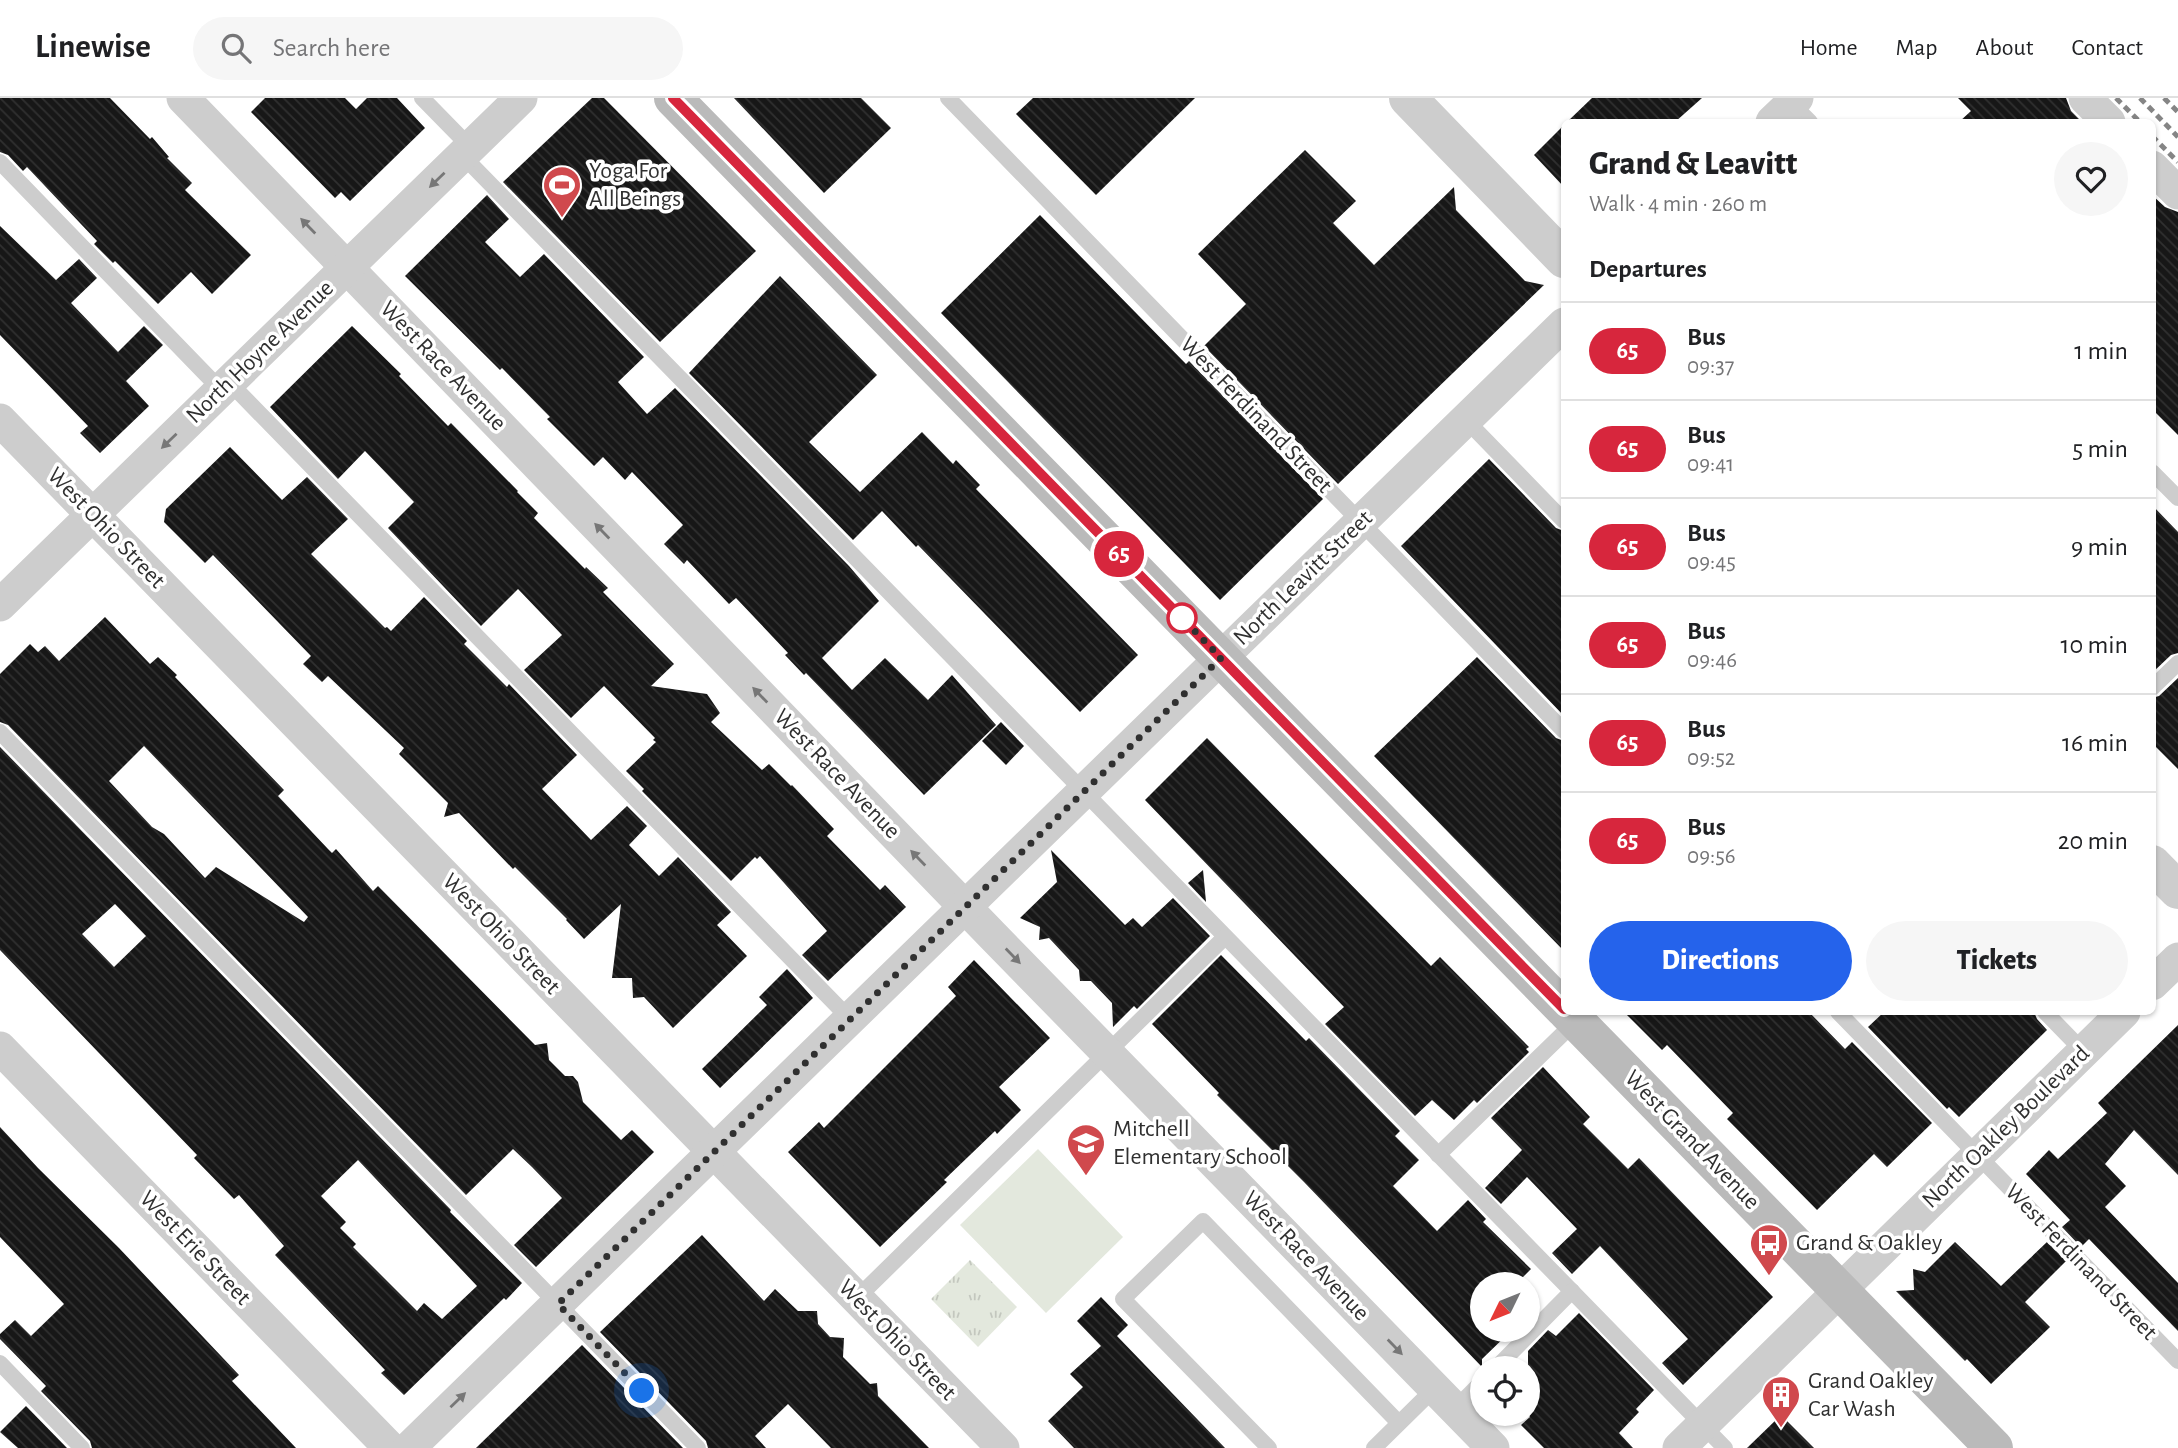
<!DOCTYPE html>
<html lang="en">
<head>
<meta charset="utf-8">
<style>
	body { margin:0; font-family:"Alegreya Sans",sans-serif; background:#f6f6f6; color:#202124; height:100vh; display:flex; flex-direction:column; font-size:26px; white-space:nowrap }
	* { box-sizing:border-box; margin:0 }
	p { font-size:23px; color:#757577 }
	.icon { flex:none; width:38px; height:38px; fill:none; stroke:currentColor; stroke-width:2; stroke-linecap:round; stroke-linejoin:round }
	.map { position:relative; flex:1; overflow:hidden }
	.sheet { position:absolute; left:1561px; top:21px; width:595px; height:896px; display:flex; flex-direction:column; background:#fff; border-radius:10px; box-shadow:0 2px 5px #0004 }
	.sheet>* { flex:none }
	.badge { padding:0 14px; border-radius:23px; font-size:24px; line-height:46px }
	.needle { width:46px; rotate:227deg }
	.tools { position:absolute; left:1470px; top:1174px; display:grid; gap:14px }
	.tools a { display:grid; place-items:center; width:70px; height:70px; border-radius:50%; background:#fff; box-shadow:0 2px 5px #0004; font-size:35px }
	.you { position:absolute; width:35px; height:35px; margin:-18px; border:5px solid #fff; border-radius:50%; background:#1a73e8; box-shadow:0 0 0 10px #1a73e833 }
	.map>.badge { position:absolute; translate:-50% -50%; box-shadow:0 0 0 4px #fff }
	h2 { padding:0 28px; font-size:26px; line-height:63px }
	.round { display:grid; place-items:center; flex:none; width:74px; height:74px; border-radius:37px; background:#f6f6f6 }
	.head { display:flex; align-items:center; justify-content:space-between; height:119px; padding:0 28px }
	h1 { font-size:33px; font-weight:800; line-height:52px }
	.primary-button { display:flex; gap:14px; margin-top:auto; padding:14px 28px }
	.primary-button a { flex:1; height:80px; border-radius:42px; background:#2563eb; color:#fff; font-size:28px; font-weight:800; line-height:80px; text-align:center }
	.primary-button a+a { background:#f6f6f6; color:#202124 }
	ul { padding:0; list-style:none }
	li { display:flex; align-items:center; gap:21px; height:98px; padding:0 28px; border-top:2px solid #e0e0e0 }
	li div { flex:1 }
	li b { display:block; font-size:26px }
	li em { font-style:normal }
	li .badge { min-width:77px; font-weight:700; text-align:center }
	header { display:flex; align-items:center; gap:42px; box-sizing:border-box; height:98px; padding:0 35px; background:#fff; border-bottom:2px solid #e0e0e0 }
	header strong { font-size:33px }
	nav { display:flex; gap:38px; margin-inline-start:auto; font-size:24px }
	.search { width:490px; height:63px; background:#f6f6f6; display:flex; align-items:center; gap:18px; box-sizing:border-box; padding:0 24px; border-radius:38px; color:#757577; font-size:26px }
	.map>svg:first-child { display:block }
	.grass { fill:url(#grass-tufts) }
	.pitch { fill:#e3e8dd }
	.building { fill:url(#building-back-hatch); fill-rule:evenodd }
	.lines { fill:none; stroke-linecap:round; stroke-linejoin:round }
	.service { stroke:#cdcdcd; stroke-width:16 }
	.minor { stroke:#cdcdcd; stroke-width:33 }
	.tertiary { stroke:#cdcdcd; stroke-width:38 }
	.secondary { stroke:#bababa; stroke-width:38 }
	.rail { stroke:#858585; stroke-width:5; stroke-dasharray:7 5; stroke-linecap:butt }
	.oneway { fill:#777 }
	.line-casing { stroke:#fff; stroke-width:16 }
	.line { stroke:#d7263d; stroke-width:10 }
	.walk { stroke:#303030; stroke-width:7; stroke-dasharray:0 12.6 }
	.stop-dot { fill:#fff; stroke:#d7263d; stroke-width:3.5 }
	.labels { text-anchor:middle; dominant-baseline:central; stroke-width:7; stroke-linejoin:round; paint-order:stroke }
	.poi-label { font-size:24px; fill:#303030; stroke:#fff; text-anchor:start }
	.street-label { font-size:24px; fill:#303030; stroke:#fff }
</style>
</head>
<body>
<header>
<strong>Linewise</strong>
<div class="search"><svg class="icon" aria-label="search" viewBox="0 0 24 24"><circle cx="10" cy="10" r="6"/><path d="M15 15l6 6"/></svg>Search here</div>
<nav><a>Home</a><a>Map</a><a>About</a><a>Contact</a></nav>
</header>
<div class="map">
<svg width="2178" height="1350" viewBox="0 0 2178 1350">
	<defs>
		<pattern id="grass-tufts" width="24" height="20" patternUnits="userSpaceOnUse" patternTransform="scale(1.75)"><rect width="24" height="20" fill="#e3e8dd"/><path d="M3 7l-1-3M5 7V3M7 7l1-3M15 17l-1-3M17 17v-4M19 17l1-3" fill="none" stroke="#c3c7be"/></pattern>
		<pattern id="building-back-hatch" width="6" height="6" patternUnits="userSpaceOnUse" patternTransform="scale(1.75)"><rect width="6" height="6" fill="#171717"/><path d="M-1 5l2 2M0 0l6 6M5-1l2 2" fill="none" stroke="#303030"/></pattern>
	</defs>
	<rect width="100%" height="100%" fill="#fff"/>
	<!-- grass -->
	<polygon class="grass" points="970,1162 1017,1209 978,1249 931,1201"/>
	<!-- pitch -->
	<polygon class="pitch" points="1038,1051 1123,1139 1046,1215 960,1127"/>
	<!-- building -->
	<g class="building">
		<polygon points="0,0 110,0 150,41 152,39 169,59 167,60 192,85 185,92 251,157 212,196 191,174 158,206 115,163 113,165 94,146 97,143 27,69 23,73 8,57 0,54"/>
		<polygon points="265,0 345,0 356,11 367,0 397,0 425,30 350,103 341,94 335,100 251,14"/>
		<polygon points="592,0 604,0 756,153 660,244 503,84"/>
		<polygon points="734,0 861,0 891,30 824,95"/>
		<polygon points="1033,0 1195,0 1096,97 1016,16"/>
		<polygon points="1592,0 1702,0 1675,24 1567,24"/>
		<polygon points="1958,0 2066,0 2071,13 2082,24 1959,24 1971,13"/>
		<polygon points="1564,27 1564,89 1534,57"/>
		<polygon points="1305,52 1356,103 1333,125 1374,167 1454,89 1456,112 1525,183 1544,187 1338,386 1204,248 1246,206 1198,156"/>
		<polygon points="487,97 509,121 485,144 520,179 544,156 644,259 618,284 647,316 675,290 849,468 879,503 822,560 852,592 885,560 928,602 952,577 996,627 924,697 806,575 804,577 785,557 788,555 736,500 729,506 687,462 684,466 664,446 683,427 632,374 625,382 603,359 594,368 547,321 550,319 502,270 500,272 405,178"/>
		<polygon points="2152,97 2165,109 2178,114 2178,337 2152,311"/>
		<polygon points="1040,117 1186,266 1189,263 1323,401 1220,502 941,215"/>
		<polygon points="0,128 56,182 79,161 97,180 71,205 118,254 144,228 163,247 126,283 149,308 100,355 80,335 88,328 0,237"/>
		<polygon points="780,178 877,277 809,344 860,394 922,334 953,366 956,362 980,387 976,391 1138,557 1080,614 918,447 916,449 882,413 853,442 689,275"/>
		<polygon points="352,228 401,276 399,278 448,328 451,325 518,393 517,394 538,415 534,420 585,471 586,469 608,490 603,494 674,566 651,588 707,596 720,615 711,624 762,672 769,666 791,688 792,687 834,731 827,738 880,792 885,787 906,809 828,883 802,857 827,833 760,758 757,761 755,759 731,783 642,693 644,691 626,673 656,644 653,642 655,640 604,588 571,620 524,572 562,537 518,491 481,528 388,430 414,404 365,353 338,381 270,309"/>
		<polygon points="230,349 282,402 307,379 348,421 311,456 385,530 387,529 391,533 424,499 467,543 464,546 507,589 509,586 577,657 542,691 591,742 627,708 647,728 629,747 659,778 678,759 731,814 717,827 747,858 673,930 644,899 633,900 632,880 612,880 621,806 584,841 566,822 567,821 515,769 513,771 459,715 444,719 448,705 399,656 404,650 328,578 322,584 303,566 311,558 213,457 205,465 164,424 166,411"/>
		<polygon points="1489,361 1556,430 1564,433 1564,618 1401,448"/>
		<polygon points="2152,407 2178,434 2178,555 2171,557 2152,575"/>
		<path d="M105 519 150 566 158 559 177 577 175 579 284 692 278 698 328 751 332 755 336 751 373 793 378 788 535 947 547 945 549 962 565 978H573L578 984 583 1004 621 1042 632 1032 654 1054 536 1169 514 1147 562 1100 532 1069 513 1051 466 1097 8 627 0 624V576L30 546 38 554 45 548 59 563ZM144 648 308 819 304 824 216 769 205 780 164 736 152 729 109 683Z"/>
		<polygon points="1477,559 1556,640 1564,643 1564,853 1374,658"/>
		<polygon points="2178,580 2178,671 2152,645 2152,600 2159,598"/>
		<polygon points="1001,624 1024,648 1006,667 982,643"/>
		<polygon points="1207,640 1431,868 1440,859 1529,949 1526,951 1529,954 1477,1005 1474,1002 1454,1022 1432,1002 1415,1018 1325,926 1344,909 1145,702"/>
		<path d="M0 649 451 1112 450 1114 522 1185 506 1202 504 1200 404 1297 381 1275 385 1272 275 1157 284 1148 239 1097 234 1101 194 1060 197 1057 0 852ZM115 806 146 838 114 869 82 836ZM358 1062 477 1188 442 1221 424 1205 417 1213 353 1149 356 1146 340 1130 346 1124 321 1098Z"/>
		<polygon points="1051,752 1125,827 1133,820 1142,829 1173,800 1210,838 1137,911 1134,908 1113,929 1112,905 1091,883 1080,883 1079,872 1049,840 1039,842 1040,829 1020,820 1057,784"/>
		<polygon points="1203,772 1206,804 1188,785"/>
		<polygon points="1221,857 1306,943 1309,940 1400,1033 1395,1038 1419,1062 1393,1088 1437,1133 1468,1102 1486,1121 1483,1124 1531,1171 1516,1186 1482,1186 1482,1232 1512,1232 1482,1261 1482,1269 1304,1084 1217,997 1219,995 1152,926"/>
		<polygon points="974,862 1050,940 999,989 1021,1012 997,1036 995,1033 944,1082 947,1084 880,1149 788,1054 819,1024 824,1030 956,898 948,889"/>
		<polygon points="787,871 813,900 720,990 702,971 767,907 759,899"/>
		<polygon points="1624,914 1809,914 1845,951 1852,944 1932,1025 1887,1069 1874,1056 1817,1112 1727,1021 1733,1015 1667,947 1662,952"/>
		<polygon points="1884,914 2034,914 2037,921 2047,932 1959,1019 1949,1009 1947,1011 1868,929"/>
		<polygon points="2178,927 2178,1077 2134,1032 2105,1066 2126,1088 2105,1109 2178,1185 2178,1233 2089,1141 2081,1149 2062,1129 2070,1122 2026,1076 2049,1052 2058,1061 2107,1015 2098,1005"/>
		<polygon points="1543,969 1590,1019 1583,1026 1628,1071 1639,1060 1773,1199 1683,1287 1662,1265 1688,1241 1600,1148 1572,1176 1552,1155 1577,1131 1527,1079 1501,1106 1485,1090 1522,1052 1491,1020"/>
		<polygon points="0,1029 38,1070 119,1150 239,1277 232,1283 296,1350 92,1350 90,1343 41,1293 46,1288 0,1241 0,1236 15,1222 31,1238 64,1206 0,1139"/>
		<polygon points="702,1137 764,1203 775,1191 798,1213 817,1213 818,1226 830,1239 844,1240 843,1259 870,1286 877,1285 878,1298 929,1350 831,1350 788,1306 755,1338 766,1350 708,1350 706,1343 600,1234"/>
		<polygon points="1955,1144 2001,1188 2047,1144 2066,1163 2025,1204 2050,1229 1991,1286 1967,1261 1965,1263 1896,1193 1914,1192 1913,1171 1925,1174"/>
		<polygon points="1101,1199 1128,1227 1117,1238 1225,1350 1074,1350 1048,1323 1083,1289 1070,1276 1101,1248 1077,1223"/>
		<polygon points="1579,1215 1654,1292 1636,1311 1639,1314 1619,1335 1633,1350 1544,1350 1521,1327 1530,1319 1528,1316 1528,1253 1548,1232 1556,1238"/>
		<polygon points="582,1247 683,1350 476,1350"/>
		<polygon points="26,1308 67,1350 18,1350 0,1334"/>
		<polygon points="1781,1317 1814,1350 1747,1350"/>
	</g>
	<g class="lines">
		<!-- service -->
		<g class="service">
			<polyline points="422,0 470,49"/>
			<polyline points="948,0 1564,633"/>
			<polyline points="1791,5 1810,24"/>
			<polyline points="462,57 1725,1350"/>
			<polyline points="0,64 221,292"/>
			<polyline points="229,284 850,921"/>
			<polyline points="1466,322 1564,423"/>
			<polyline points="2152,374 2178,400"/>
			<polyline points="2152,590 2178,565"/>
			<polyline points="0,634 698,1350"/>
			<polyline points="1838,914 2178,1263"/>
			<polyline points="2045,914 2083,953"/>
			<polyline points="1438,1057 1576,923"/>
			<polyline points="857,1200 1225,839"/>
			<polyline points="0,1265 82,1350"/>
			<polyline points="1496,1270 1572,1193"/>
			<polyline points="1455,1311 1482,1284"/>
			<polyline points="1269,1350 1123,1201 1203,1123 1399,1325"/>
			<polyline points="1374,1350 1435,1290"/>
		</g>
		<!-- minor -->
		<g class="minor">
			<polyline points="183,0 993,838 1493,1350"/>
			<polyline points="2085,0 2109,24"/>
			<polyline points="1772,24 1797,0"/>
			<polyline points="2152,69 2178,95"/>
			<polyline points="0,322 1003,1350"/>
			<polyline points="0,507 521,0"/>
			<polyline points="2152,886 2178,861"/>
			<polyline points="0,950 390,1350"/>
			<polyline points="409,1350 1564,226"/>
			<polyline points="1679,1350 2124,914"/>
		</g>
		<!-- tertiary -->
		<g class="tertiary">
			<polyline points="1408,0 1564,161"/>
			<polyline points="2152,766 2178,792"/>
		</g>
		<!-- secondary -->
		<g class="secondary">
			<polyline points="673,0 1564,911"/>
			<polyline points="1567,914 1994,1350"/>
		</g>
		<!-- rail -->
		<g class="rail">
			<polyline points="2116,0 2140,24"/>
			<polyline points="2140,0 2178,39"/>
			<polyline points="2164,0 2178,14"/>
			<polyline points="2152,38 2178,64"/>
		</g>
	</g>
	<!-- one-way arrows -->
	<defs><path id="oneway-solid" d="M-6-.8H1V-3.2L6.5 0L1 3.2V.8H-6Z" transform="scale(1.75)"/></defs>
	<g class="oneway">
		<use href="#oneway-solid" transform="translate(437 82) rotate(136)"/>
		<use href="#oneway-solid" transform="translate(308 128) rotate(-134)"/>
		<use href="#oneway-solid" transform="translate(169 343) rotate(136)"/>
		<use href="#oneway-solid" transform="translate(602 433) rotate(-134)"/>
		<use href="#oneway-solid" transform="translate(760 597) rotate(-134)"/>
		<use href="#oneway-solid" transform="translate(918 760) rotate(-134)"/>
		<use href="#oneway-solid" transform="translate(1013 858) rotate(46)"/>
		<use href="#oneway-solid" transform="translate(1395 1249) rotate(46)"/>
		<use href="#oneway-solid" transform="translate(458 1302) rotate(-44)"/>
	</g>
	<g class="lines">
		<defs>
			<polyline id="line" points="673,0 1564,911"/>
		</defs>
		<!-- line casing -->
		<use href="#line" class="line-casing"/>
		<!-- line -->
		<use href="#line" class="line"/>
		<!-- walk -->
		<polyline class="walk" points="642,1293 558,1206 1221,560 1176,514 1182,520"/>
	</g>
	<!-- icons -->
	<defs>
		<symbol id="stadium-pin" viewBox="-11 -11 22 30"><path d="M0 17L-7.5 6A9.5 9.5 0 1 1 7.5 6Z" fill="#d0494d" stroke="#fff"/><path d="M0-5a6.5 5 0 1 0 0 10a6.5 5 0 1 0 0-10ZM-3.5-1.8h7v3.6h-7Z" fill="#fff"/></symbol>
		<symbol id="school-pin" viewBox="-11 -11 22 30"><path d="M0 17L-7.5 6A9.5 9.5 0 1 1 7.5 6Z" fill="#d0494d" stroke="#fff"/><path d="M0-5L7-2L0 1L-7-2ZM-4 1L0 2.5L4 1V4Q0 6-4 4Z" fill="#fff"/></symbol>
		<symbol id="bus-pin" viewBox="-11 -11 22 30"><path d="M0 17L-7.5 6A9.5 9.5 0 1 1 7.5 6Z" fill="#d0494d" stroke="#fff"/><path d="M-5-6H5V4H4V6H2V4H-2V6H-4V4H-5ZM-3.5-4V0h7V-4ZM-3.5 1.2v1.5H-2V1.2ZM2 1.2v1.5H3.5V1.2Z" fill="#fff"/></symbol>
		<symbol id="building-pin" viewBox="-11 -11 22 30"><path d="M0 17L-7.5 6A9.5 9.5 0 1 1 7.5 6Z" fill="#d0494d" stroke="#fff"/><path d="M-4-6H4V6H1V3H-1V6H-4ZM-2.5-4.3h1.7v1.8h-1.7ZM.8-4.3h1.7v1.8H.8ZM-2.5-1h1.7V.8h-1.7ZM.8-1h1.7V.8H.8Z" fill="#fff"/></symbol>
	</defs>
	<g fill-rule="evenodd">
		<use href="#stadium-pin" x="540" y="65" width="44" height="60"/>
		<use href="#school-pin" x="1064" y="1023" width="44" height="60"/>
		<use href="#bus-pin" x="1747" y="1123" width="44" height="60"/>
		<use href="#building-pin" x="1759" y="1275" width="44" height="60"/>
	</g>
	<!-- markers -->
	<circle class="stop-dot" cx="1182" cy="520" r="14"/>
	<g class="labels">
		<!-- poi labels -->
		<g class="poi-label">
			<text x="589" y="73">Yoga For<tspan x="589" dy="28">All Beings</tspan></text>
			<text x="1113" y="1031">Mitchell<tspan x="1113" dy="28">Elementary School</tspan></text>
			<text x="1796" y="1145">Grand &amp; Oakley</text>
			<text x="1808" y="1283">Grand Oakley<tspan x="1808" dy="28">Car Wash</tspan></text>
		</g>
		<!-- street labels -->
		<g class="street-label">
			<text transform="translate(260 254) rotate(-44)">North Hoyne Avenue</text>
			<text transform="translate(443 268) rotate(46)">West Race Avenue</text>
			<text transform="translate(1256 317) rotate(46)">West Ferdinand Street</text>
			<text transform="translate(106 430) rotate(46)">West Ohio Street</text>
			<text transform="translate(1303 480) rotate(-44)">North Leavitt Street</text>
			<text transform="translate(837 676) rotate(46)">West Race Avenue</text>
			<text transform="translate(501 836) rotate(46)">West Ohio Street</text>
			<text transform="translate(2006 1029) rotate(-44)">North Oakley Boulevard</text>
			<text transform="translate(1692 1042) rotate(46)">West Grand Avenue</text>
			<text transform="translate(195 1150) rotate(46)">West Erie Street</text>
			<text transform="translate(1306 1158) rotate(46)">West Race Avenue</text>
			<text transform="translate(2081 1164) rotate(46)">West Ferdinand Street</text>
			<text transform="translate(897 1242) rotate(46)">West Ohio Street</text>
		</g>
	</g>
</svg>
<div class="tools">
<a><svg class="needle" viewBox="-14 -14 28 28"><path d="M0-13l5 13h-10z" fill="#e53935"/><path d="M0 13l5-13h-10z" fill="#757577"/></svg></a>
<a><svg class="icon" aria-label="locate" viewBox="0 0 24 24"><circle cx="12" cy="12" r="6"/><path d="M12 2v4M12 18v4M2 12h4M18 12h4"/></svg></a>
</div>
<div class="you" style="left:642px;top:1293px"></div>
<b class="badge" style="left:1119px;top:456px;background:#d7263d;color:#fff">65</b>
<section class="sheet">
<div class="head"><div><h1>Grand &amp; Leavitt</h1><p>Walk · 4 min · 260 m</p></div><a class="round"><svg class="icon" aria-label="heart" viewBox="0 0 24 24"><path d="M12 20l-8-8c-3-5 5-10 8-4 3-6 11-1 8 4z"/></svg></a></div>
<h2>Departures</h2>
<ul>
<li><span class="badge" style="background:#d7263d;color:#fff">65</span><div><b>Bus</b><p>09:37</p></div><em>1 min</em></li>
<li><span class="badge" style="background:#d7263d;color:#fff">65</span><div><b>Bus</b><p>09:41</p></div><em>5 min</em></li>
<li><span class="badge" style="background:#d7263d;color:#fff">65</span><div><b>Bus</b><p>09:45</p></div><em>9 min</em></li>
<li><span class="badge" style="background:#d7263d;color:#fff">65</span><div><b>Bus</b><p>09:46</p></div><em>10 min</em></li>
<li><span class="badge" style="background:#d7263d;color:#fff">65</span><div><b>Bus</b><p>09:52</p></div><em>16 min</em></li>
<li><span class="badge" style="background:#d7263d;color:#fff">65</span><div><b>Bus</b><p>09:56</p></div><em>20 min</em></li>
</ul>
<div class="primary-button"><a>Directions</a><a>Tickets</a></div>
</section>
</div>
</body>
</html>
